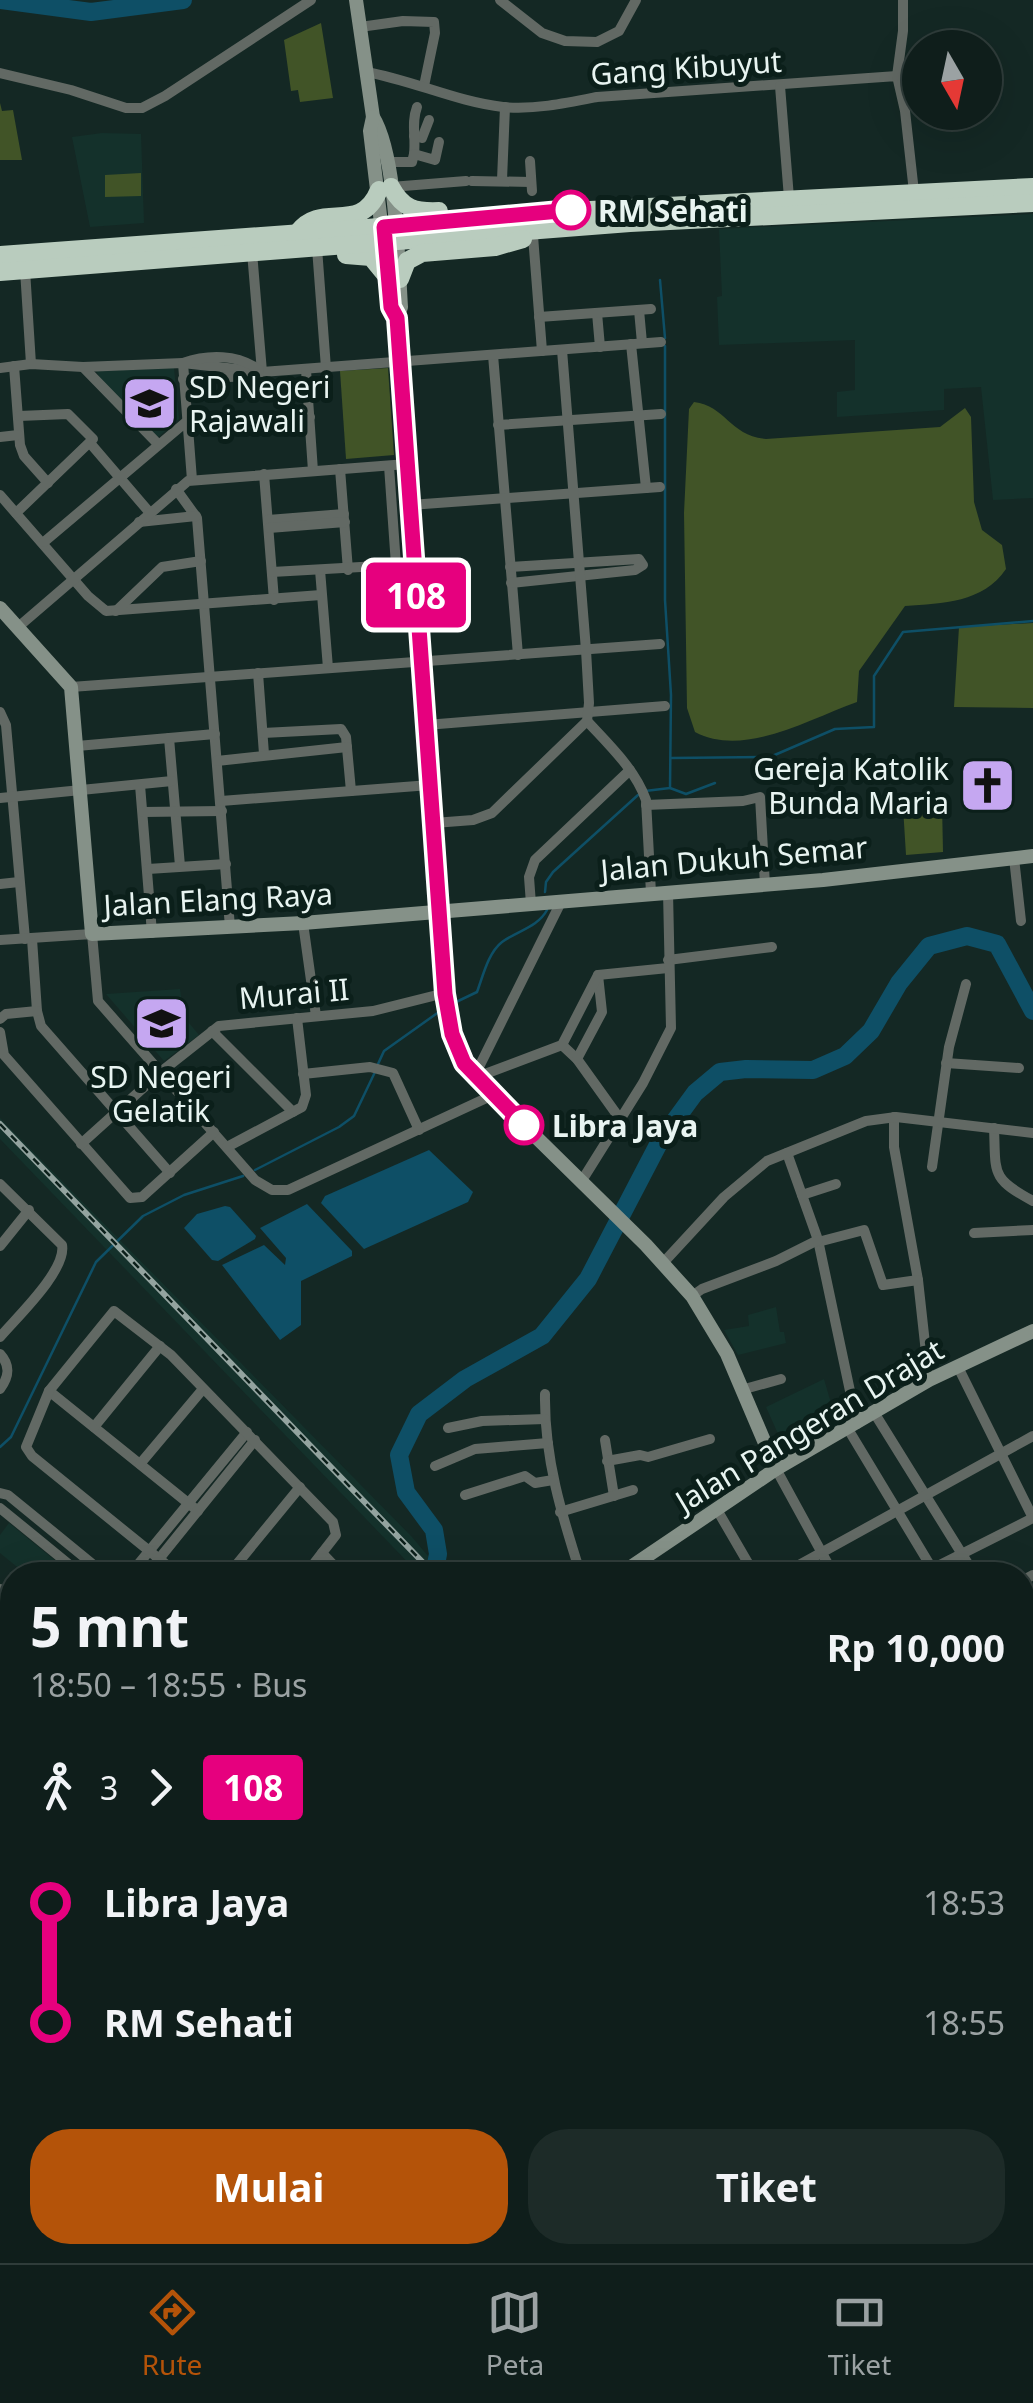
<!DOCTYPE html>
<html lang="id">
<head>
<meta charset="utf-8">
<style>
	body { margin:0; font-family:"Noto Sans",sans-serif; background:#1d2b28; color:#f1f3f6; height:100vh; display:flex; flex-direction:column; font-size:38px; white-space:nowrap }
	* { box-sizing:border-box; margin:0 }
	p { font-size:32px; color:#9ba2a3 }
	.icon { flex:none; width:55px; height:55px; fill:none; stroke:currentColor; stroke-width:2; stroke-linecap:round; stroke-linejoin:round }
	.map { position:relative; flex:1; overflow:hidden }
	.sheet { position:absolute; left:0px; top:1562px; width:1035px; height:702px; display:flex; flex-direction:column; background:#0f1e1b; border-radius:40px 40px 0 0; box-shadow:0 10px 40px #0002,0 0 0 2px #2f3c3a }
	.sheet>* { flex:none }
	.badge { padding:0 20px; border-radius:8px; font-size:35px; line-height:65px }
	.needle { width:65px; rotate:171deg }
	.buttons { position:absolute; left:902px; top:30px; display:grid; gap:20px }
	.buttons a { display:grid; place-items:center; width:100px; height:100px; border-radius:50%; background:#0f1e1b; box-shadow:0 10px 40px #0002,0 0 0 2px #2f3c3a; font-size:50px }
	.map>.badge { position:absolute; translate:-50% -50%; box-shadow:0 0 0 5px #fff }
	.legs { display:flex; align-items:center; gap:15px; height:110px; padding:0 30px; font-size:32px }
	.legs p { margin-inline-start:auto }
	.summary { display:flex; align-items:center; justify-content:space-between; height:170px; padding:0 30px }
	h1 { font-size:55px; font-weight:700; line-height:75px }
	.action { display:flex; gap:20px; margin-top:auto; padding:20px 30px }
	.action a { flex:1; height:115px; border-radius:40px; background:#b45309; color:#fff; font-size:40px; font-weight:700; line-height:115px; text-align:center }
	.action a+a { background:#1d2b28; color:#f1f3f6 }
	ul { padding:0 30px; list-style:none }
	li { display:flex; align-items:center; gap:35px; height:120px; font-size:38px }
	li i { display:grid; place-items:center; width:15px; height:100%; margin:0 12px; background:currentColor }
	li i::after { content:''; width:25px; height:25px; margin:-12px; border:8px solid; border-radius:50%; background:#0f1e1b }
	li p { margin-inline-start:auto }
	li:first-child i { background:linear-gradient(#0000 50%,currentColor 0) }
	li:last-child i { background:linear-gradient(currentColor 50%,#0000 0) }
	.dock { display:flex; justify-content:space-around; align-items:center; height:140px; border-top:2px solid #2f3c3a; background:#0f1e1b; font-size:28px; color:#9ba2a3 }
	.dock a { display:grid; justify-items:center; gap:5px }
	.dock .active { color:#b45309 }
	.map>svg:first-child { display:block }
	.built { fill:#14312b }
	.green { fill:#415427 }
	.water { fill:#0e4f66 }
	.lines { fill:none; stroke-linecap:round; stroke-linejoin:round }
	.stream { stroke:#0e4f66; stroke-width:2.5 }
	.river { stroke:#0e4f66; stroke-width:18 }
	.street { stroke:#626964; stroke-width:10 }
	.secondary { stroke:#859188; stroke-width:14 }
	.highway { stroke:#b9ccbe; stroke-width:18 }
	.rail-casing { stroke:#93a39f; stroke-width:6 }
	.rail { stroke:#0b1f1a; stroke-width:2.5; stroke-dasharray:8; stroke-linecap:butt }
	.line-1-casing { stroke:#fff; stroke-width:22 }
	.line-1 { stroke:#e6007e; stroke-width:15 }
	.stop-1-dot { fill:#fff; stroke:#e6007e; stroke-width:5 }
	.labels { text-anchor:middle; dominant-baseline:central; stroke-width:10; stroke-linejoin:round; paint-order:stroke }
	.street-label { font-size:30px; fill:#e8f4f1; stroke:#0b1f1a }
	.stop-label { font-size:30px; font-weight:bold; fill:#e8f4f1; stroke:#0b1f1a; text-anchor:start }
	.poi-label { font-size:30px; fill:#e8f4f1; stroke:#0b1f1a; text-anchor:start }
</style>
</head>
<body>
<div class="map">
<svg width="1033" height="2263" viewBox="0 0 1033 2263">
	<rect width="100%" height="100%" fill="#142824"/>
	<!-- built -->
	<g class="built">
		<polygon points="102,133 141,134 144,223 90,227 72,137"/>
		<polygon points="1033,214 1033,498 993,500 981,387 944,389 944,410 837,417 837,392 855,390 855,340 719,345 717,297 722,296 719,229"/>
		<polygon points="174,368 179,419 156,439 102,381 96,371"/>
		<polygon points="180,989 184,1017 199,1035 164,1061 106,994"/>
		<polygon points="0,1118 412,1537 444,1575 420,1575 0,1139"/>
		<polygon points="776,1307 780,1332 784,1332 786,1343 738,1355 724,1330 749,1326 748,1315"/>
		<polygon points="824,1379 837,1424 793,1450 783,1445 766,1407"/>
		<polygon points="9,1523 73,1575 27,1575 0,1553 0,1535"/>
	</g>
	<!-- green -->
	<g class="green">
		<polygon points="321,23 333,98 300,102 298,90 291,91 284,40"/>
		<polygon points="0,103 2,111 13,110 22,160 0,160"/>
		<polygon points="141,173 141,196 105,197 105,175"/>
		<polygon points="388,368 394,455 346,459 340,371"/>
		<path d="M694 402C726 406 730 436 766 439L940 427 965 408 971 417 974 502 982 530 1002 545 1006 569C983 603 943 603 905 606L859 671 857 702C809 719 744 758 695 732L687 708 684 513 689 409Z"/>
		<polygon points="1033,623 1033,708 954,707 959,627"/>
		<polygon points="942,804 943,852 906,855 903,807"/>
	</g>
	<!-- water -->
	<g class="water">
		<polygon points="429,1150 473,1192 468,1202 364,1249 321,1203 325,1196"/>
		<polygon points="307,1204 352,1251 352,1256 301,1281 301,1325 280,1340 222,1265 264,1245 285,1265 286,1258 260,1228"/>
		<polygon points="225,1206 230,1207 256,1236 255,1239 218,1261 212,1260 184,1228 197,1214"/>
	</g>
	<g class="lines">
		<!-- stream -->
		<g class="stream">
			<polyline points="660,280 665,338"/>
			<polyline points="671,758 770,757 835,729 874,727 874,676 903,632 1033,621"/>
			<polyline points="670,788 686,794 715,783"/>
			<polyline points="645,791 670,788 671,695 665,600 665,346"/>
			<polyline points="545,892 546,882 553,872 638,795"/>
			<path d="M454 1003 477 992C483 976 488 953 502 942 517 931 538 927 547 910"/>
			<polyline points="378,1064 384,1051 443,1009"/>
			<polyline points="255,1170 339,1127 354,1116 375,1072"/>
			<polyline points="0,1447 11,1437 96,1262 143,1216 184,1195 243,1176"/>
			<polyline points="0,1969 12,1977"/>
		</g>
		<!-- river -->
		<g class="river">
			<polyline points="1,0 91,12 183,0"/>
			<polyline points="434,1575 438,1554 434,1530 406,1492 399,1455 419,1414 465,1379 542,1336 588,1279 660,1141 695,1093 720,1072 746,1069 813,1070 845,1056 871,1031 899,983 929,946 967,936 997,944 1033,1011"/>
			<polyline points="0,2263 12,2245"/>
		</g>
		<!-- street -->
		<g class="street">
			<polyline points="500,0 542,33 565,41 597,42 619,31 636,0"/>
			<polyline points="360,27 403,21 434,22 435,33 424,86"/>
			<path d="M366 72C412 80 457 102 503 107 534 110 567 103 597 97L897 76 905 111 914 192"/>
			<polyline points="0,73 71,90 126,108 142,108 165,96 311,0"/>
			<polyline points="897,76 903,31 903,0"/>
			<polyline points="780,86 789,198"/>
			<polyline points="414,136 422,138 429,120"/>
			<path d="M414 154C416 137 411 123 417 107"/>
			<polyline points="530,161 532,191"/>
			<polyline points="387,162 412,162 414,154 435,160 439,142"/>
			<polyline points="502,180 505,107"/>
			<polyline points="472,181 531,182"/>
			<polyline points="391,187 466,181"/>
			<polyline points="533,236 542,351"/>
			<polyline points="317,248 326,368"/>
			<polyline points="252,252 262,372"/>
			<polyline points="25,270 31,364"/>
			<polyline points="639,310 642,343"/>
			<polyline points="597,313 600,347"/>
			<polyline points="539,317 651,309"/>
			<polyline points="631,344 646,488"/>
			<polyline points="493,355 518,655"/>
			<polyline points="14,366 20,445 24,456 48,483"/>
			<polyline points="83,367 157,443"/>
			<polyline points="0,368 31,364 83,367 183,363 262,372 661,342"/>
			<polyline points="306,370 313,471"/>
			<polyline points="183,379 251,376"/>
			<polyline points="498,425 661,414"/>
			<polyline points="187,427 310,417"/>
			<polyline points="0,437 18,435"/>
			<polyline points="90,443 150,513"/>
			<polyline points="389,466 396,565"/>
			<polyline points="340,469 348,570"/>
			<polyline points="264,474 274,600"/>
			<path d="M192 480 183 363C208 354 238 354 259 370"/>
			<polyline points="176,489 197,518 230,927"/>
			<polyline points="0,495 88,596 106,611 321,595"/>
			<polyline points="410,505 660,487"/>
			<polyline points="16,513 93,439 68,414 19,416"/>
			<polyline points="268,520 344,514"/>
			<polyline points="139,522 196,516"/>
			<polyline points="269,528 345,522"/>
			<polyline points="44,542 186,422"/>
			<polyline points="510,567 639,559 643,565 635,570 511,583"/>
			<polyline points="320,570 328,668"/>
			<polyline points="272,572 414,564"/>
			<polyline points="116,611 162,567 201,561"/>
			<polyline points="17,628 188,481 407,464"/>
			<polyline points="258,673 264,754"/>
			<polyline points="71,687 660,644"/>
			<polyline points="0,712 6,725 25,939"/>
			<path d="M587 721C609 745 635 769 646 800L651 893"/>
			<polyline points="426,725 665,706"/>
			<polyline points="263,733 341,729 346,737 351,791"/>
			<polyline points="169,738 180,866"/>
			<polyline points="77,746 215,734"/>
			<polyline points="217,761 347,747"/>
			<polyline points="140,785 152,933"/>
			<polyline points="0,798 172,781"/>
			<polyline points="221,801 430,785"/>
			<polyline points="646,805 743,801 760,797 765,885"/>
			<polyline points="143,812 222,811"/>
			<polyline points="434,823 473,820 492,813 587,721 589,703 586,650 562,350"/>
			<polyline points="1014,858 1021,921"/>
			<polyline points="148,869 226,864"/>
			<polyline points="0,884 19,882"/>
			<polyline points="531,904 529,877 535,860 630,770"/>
			<polyline points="303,923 316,1016"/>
			<polyline points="32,939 37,1011 41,1026 170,1173"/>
			<polyline points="0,940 92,934 98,1001 255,1180 272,1190 288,1190 493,1095"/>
			<polyline points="668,960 772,947"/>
			<polyline points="0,1019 6,1014 37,1011"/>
			<polyline points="212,1031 293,1112"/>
			<polyline points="0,1032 4,1055 130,1198 142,1197 214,1132"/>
			<polyline points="562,1045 577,1059 620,1119"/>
			<polyline points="577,1059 602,1012 598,975"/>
			<polyline points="946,1063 1019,1068"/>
			<polyline points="303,1074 370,1067 393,1073 419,1130"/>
			<polyline points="475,1075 561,902"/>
			<polyline points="477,1077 562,1045 598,975 668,968"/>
			<polyline points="894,1117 894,1147 918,1280 929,1380"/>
			<path d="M994 1128C996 1173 990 1178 1033 1201"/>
			<polyline points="81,1144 162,1071 219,1026 373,1011 445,993"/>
			<polyline points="227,1147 302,1107 306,1095 297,1018"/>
			<polyline points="787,1153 818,1240 857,1424"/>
			<polyline points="932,1167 949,1047 966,984"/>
			<polyline points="581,1182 643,1083 671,1028 668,892"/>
			<path d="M0 1184 62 1245C67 1270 16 1318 0 1337"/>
			<polyline points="802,1195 836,1184"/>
			<polyline points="974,1233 1033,1230"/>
			<polyline points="818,1242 864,1230 883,1285 918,1280"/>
			<polyline points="0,1246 29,1210"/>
			<polyline points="663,1263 724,1197 767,1161 866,1121 896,1117 1033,1133"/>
			<polyline points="692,1296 702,1289 776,1261 818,1240"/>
			<path d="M0 1354C11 1366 9 1377 0 1389"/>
			<polyline points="958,1367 1033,1518"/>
			<polyline points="741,1390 781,1379"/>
			<polyline points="49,1391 198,1511"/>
			<path d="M545 1394C544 1458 562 1516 581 1575"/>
			<polyline points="875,1414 975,1575"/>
			<polyline points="94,1427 160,1346"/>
			<polyline points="448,1428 482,1421 545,1419"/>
			<polyline points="848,1429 936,1575"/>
			<polyline points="605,1440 614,1496"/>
			<polyline points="607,1461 640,1455 648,1457 710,1439"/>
			<polyline points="140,1464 203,1389"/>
			<polyline points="435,1466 475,1449 548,1443"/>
			<polyline points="776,1469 834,1575"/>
			<polyline points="0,1493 8,1495 106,1575"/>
			<polyline points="465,1495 525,1476 535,1483 553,1480"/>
			<polyline points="0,1508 82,1575"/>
			<polyline points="716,1508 755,1575"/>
			<polyline points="560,1512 633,1490"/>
			<polyline points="136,1567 247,1432"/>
			<polyline points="146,1575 255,1440"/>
			<polyline points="179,1575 32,1456 26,1447 49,1391 114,1311 171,1355 333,1522 336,1535 322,1553 343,1575"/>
			<polyline points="228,1575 300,1487"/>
			<polyline points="305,1575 322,1553"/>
			<polyline points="781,1575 1033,1436"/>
			<polyline points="920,1575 1033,1518"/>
			<polyline points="1022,1581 1033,1575"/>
			<polyline points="0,1589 12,1598"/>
			<polyline points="1022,1642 1033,1657"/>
			<polyline points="1022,1718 1033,1713"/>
			<polyline points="1022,1793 1033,1779"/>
			<polyline points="0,1822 12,1803"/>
			<polyline points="1022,1829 1033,1830"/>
			<polyline points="0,1841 12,1822"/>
			<polyline points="1022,1894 1033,1950"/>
			<polyline points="0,1943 12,1952"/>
			<polyline points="1022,1986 1033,1986"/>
			<polyline points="0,2011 12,2019"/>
			<polyline points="1022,2038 1033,2040"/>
			<polyline points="0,2052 12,2051"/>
			<polyline points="0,2085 12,2088"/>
			<polyline points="1022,2108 1033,2110"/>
			<polyline points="0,2223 12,2207"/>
			<polyline points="424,2252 436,2263"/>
			<polyline points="637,2252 643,2263"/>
			<polyline points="687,2252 691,2263"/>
			<polyline points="950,2252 957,2263"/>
			<polyline points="79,2263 90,2252"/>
			<polyline points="271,2263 283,2252"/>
			<polyline points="518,2263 530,2252"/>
			<polyline points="765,2263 815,2252"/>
			<polyline points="900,2263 918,2252"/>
		</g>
		<!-- secondary -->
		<g class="secondary">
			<path d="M356 0 373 117C396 154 398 260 401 307L397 318"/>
			<path d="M373 117 370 131 391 307 397 318 445 993C452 1034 456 1054 484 1086L646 1245 692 1296 727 1354 776 1469"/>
			<polyline points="0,608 71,687 92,934 303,923 823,880 1033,856"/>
			<polyline points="619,1575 776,1469 929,1380 1033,1331"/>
			<polyline points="1022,2183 1033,2186"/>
			<polyline points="316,2252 327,2263"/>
			<polyline points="619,2263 630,2252"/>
		</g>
		<!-- highway -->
		<g class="highway">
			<path d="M391 187C403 209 415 212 439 211"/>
			<path d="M298 232C322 200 360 236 379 190"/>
			<polyline points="0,255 356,229 532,213 1033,187"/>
			<polyline points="346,255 371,257 389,279"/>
			<polyline points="0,272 630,223 1033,203"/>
			<polyline points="400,279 407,261 422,253 495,247 523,239"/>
		</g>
		<defs>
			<g id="rail">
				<polyline points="0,1124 435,1575"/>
				<polyline points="0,2000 12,2008"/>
				<polyline points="382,2252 398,2263"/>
				<polyline points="939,2252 946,2263"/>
			</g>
		</defs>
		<!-- rail casing -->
		<use href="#rail" class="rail-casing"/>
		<!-- rail -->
		<use href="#rail" class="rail"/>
	</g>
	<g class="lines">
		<defs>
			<polyline id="line-1" points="524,1125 464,1063 452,1034 445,994 397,318 391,307 384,227 571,210"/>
		</defs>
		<!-- line-1 casing -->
		<use href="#line-1" class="line-1-casing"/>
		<!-- line-1 -->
		<use href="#line-1" class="line-1"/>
	</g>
	<!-- icons -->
	<defs>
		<symbol id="school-square" viewBox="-11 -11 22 22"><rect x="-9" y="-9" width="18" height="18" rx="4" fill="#c5a7f1" stroke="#0b1f1a"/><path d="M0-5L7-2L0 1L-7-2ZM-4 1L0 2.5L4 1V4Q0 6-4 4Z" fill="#111"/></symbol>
		<symbol id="church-square" viewBox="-11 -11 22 22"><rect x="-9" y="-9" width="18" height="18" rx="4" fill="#c5a7f1" stroke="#0b1f1a"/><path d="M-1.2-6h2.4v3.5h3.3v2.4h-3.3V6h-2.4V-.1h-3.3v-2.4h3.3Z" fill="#111"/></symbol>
	</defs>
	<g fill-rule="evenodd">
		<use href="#school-square" x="118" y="372" width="63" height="63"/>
		<use href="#church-square" x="956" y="754" width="63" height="63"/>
		<use href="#school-square" x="130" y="992" width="63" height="63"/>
	</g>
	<!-- markers -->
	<g class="stop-1-dot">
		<circle cx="571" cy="210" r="18"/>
		<circle cx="524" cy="1125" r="18"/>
	</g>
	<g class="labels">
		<!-- street labels -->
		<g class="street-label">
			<text transform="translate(686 67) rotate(-4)">Gang Kibuyut</text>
			<text transform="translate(734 858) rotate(-5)">Jalan Dukuh Semar</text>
			<text transform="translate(218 899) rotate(-3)">Jalan Elang Raya</text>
			<text transform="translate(294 993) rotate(-5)">Murai II</text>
			<text transform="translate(809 1425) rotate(-31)">Jalan Pangeran Drajat</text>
		</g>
		<!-- stop labels -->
		<g class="stop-label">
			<text x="598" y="210">RM Sehati</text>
			<text x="552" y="1125">Libra Jaya</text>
		</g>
		<!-- poi labels -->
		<g class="poi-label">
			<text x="189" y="386">SD Negeri<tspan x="189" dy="34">Rajawali</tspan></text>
			<text x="949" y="768" text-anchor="end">Gereja Katolik<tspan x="949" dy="34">Bunda Maria</tspan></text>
			<text x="161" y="1076" text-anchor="middle">SD Negeri<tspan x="161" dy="34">Gelatik</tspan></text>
		</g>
	</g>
</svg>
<div class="buttons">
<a><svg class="needle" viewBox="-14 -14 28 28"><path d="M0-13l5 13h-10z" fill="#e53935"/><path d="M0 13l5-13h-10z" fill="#9ba2a3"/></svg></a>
</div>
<b class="badge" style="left:416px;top:595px;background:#e6007e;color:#fff">108</b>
<section class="sheet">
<div class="summary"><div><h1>5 mnt</h1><p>18:50 – 18:55 · Bus</p></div><b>Rp 10,000</b></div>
<div class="legs"><svg class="icon" aria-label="walk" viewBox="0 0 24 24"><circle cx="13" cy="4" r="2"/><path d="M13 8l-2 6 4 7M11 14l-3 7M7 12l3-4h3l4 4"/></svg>3<svg class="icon" aria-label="forward" viewBox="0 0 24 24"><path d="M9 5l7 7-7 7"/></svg><b class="badge" style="background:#e6007e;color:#fff">108</b></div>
<ul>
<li><i style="color:#e6007e"></i><b>Libra Jaya</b><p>18:53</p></li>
<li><i style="color:#e6007e"></i><b>RM Sehati</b><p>18:55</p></li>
</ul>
<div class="action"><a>Mulai</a><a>Tiket</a></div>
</section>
</div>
<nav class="dock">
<a class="active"><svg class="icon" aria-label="directions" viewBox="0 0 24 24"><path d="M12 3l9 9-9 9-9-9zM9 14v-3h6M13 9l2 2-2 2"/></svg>Rute</a>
<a><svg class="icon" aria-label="map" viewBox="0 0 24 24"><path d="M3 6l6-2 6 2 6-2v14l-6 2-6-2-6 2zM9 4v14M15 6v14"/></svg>Peta</a>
<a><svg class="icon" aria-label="tickets" viewBox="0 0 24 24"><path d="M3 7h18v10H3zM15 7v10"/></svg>Tiket</a>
</nav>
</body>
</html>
